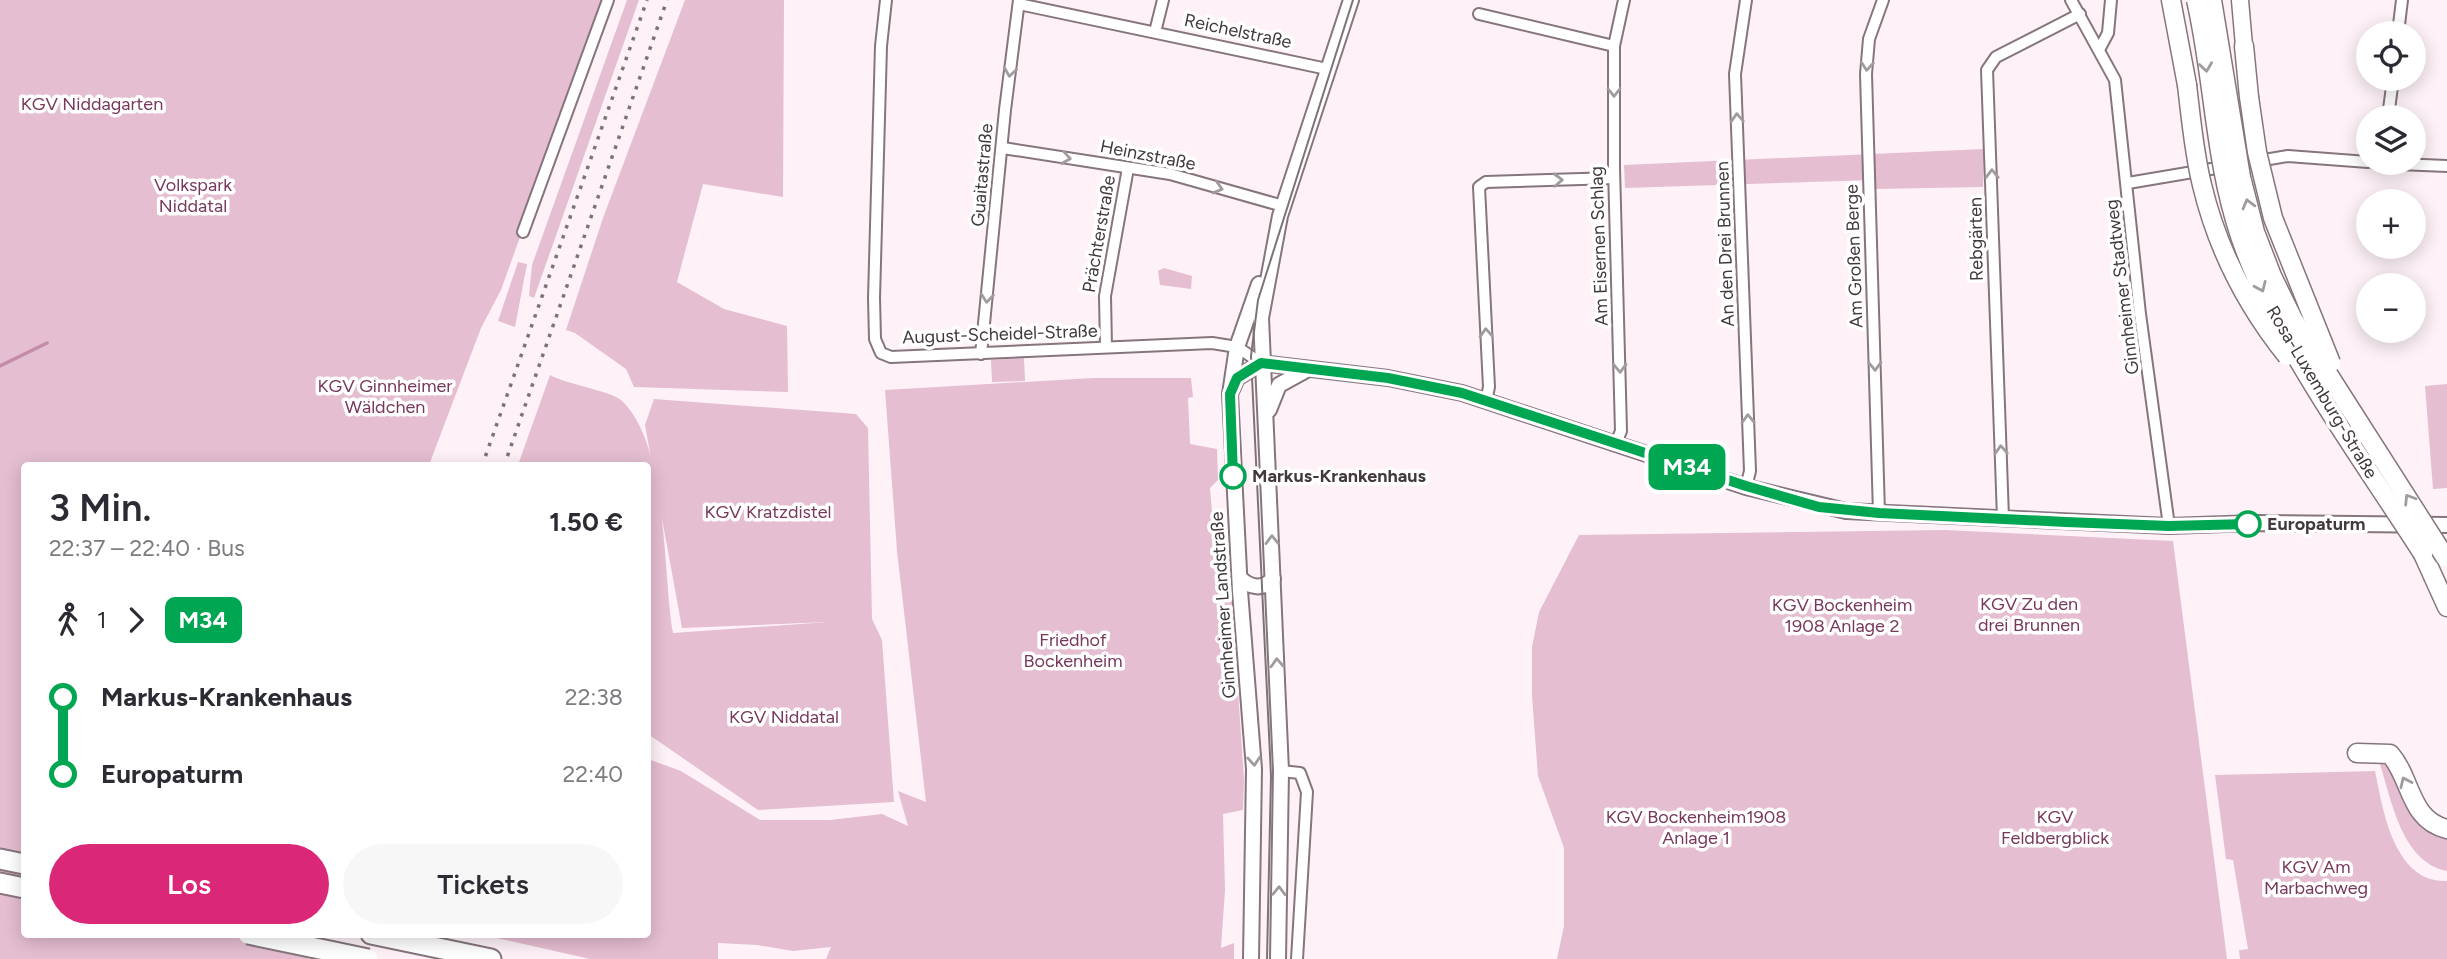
<!DOCTYPE html>
<html lang="de">
<head>
<meta charset="utf-8">
<style>
	body { margin:0; font-family:Figtree,sans-serif; background:#f7f7f7; color:#2b2b33; height:100vh; display:flex; flex-direction:column; font-size:26px; white-space:nowrap }
	* { box-sizing:border-box; margin:0 }
	p { font-size:23px; color:#7c7c81 }
	.icon { flex:none; width:38px; height:38px; fill:none; stroke:currentColor; stroke-width:2; stroke-linecap:round; stroke-linejoin:round }
	.map { position:relative; flex:1; overflow:hidden }
	.details { position:absolute; left:21px; top:462px; width:630px; height:476px; display:flex; flex-direction:column; background:#fff; border-radius:7px; box-shadow:0 4px 18px #0003 }
	.details>* { flex:none }
	.badge { padding:0 14px; border-radius:10px; font-size:24px; line-height:46px }
	.tools { position:absolute; left:2356px; top:21px; display:grid; gap:14px }
	.tools a { display:grid; place-items:center; width:70px; height:70px; border-radius:50%; background:#fff; box-shadow:0 4px 18px #0003; font-size:35px }
	.map>.badge { position:absolute; translate:-50% -50%; box-shadow:0 0 0 4px #fff }
	.legs { display:flex; align-items:center; gap:10px; height:77px; padding:0 28px; font-size:23px }
	.legs p { margin-inline-start:auto }
	.summary { display:flex; align-items:center; justify-content:space-between; height:119px; padding:0 28px }
	h1 { font-size:38px; font-weight:600; line-height:52px }
	.action { display:flex; gap:14px; margin-top:auto; padding:14px 28px }
	.action a { flex:1; height:80px; border-radius:42px; background:#db2777; color:#fff; font-size:28px; font-weight:600; line-height:80px; text-align:center }
	.action a+a { background:#f7f7f7; color:#2b2b33 }
	ul { padding:0 28px; list-style:none }
	li { display:flex; align-items:center; gap:24px; height:77px; font-size:26px }
	li i { display:grid; place-items:center; width:10px; height:100%; margin:0 9px; background:currentColor }
	li i::after { content:''; width:18px; height:18px; margin:-9px; border:5px solid; border-radius:50%; background:#fff }
	li p { margin-inline-start:auto }
	li:first-child i { background:linear-gradient(#0000 50%,currentColor 0) }
	li:last-child i { background:linear-gradient(currentColor 50%,#0000 0) }
	.map>svg:first-child { display:block }
	.green { fill:#e5bed1 }
	.lines { fill:none; stroke-linecap:round; stroke-linejoin:round }
	.stream { stroke:#c18da7; stroke-width:3.5 }
	.minor-casing { stroke:#86757d; stroke-width:14 }
	.secondary-casing { stroke:#86757d; stroke-width:18 }
	.primary-casing { stroke:#86757d; stroke-width:19 }
	.trunk-casing { stroke:#86757d; stroke-width:21 }
	.motorway-casing { stroke:#86757d; stroke-width:23 }
	.minor { stroke:#fff; stroke-width:10 }
	.secondary { stroke:#fff; stroke-width:14 }
	.primary { stroke:#fff; stroke-width:16 }
	.trunk { stroke:#fff; stroke-width:18 }
	.motorway { stroke:#fff; stroke-width:19 }
	.tram { stroke:#7c7378; stroke-width:2 }
	.rail { stroke:#7c7378; stroke-width:3.5; stroke-dasharray:3.5 7; stroke-linecap:butt }
	.trunk-bridge-casing { stroke:#86757d; stroke-width:21; stroke-linecap:butt }
	.motorway-bridge-casing { stroke:#86757d; stroke-width:23; stroke-linecap:butt }
	.trunk-bridge { stroke:#fff; stroke-width:18 }
	.motorway-bridge { stroke:#fff; stroke-width:19 }
	.oneway { stroke:#a09c9e }
	.line-1-casing { stroke:#fff; stroke-width:16 }
	.line-1 { stroke:#00a651; stroke-width:10 }
	.stop-1-dot { fill:#fff; stroke:#00a651; stroke-width:3.5 }
	.labels { text-anchor:middle; dominant-baseline:central; stroke-width:7; stroke-linejoin:round; paint-order:stroke }
	.street-label { font-size:18px; fill:#41393d; stroke:#fff }
	.park-label { font-size:18px; fill:#78375b; stroke:#fff }
	.stop-label { font-size:18px; font-weight:bold; fill:#41393d; stroke:#fff; text-anchor:start }
</style>
</head>
<body>
<div class="map">
<svg width="2447" height="959" viewBox="0 0 2447 959">
	<rect width="100%" height="100%" fill="#fef2f8"/>
	<!-- green -->
	<g class="green">
		<polygon points="0,0 605,0 501,290 481,328 429,465 24,466 24,934 307,935 308,959 0,959"/>
		<polygon points="627,0 639,0 534,298 529,296 532,265"/>
		<polygon points="685,0 784,0 783,197 703,184 677,282 724,309 787,326 788,392 634,387 626,369 575,333 566,330 603,218"/>
		<polygon points="1984,149 1983,187 1874,189 1874,180 1625,188 1624,165"/>
		<polygon points="518,262 527,264 515,327 498,321"/>
		<polygon points="1164,268 1192,276 1191,289 1160,285 1158,271"/>
		<polygon points="1024,358 1025,381 992,382 991,360"/>
		<path d="M550 375C566 384 610 391 621 400 669 444 662 571 673 633L828 622 682 628 645 425 654 399 856 414 868 428 872 619 882 640 894 802 758 810 648 734V466L518 465Z"/>
		<polygon points="1093,378 1191,378 1193,397 1188,398 1190,444 1217,449 1218,480 1210,488 1217,573 1230,573 1244,779 1243,810 1223,814 1225,890 1221,948 1234,943 1234,959 826,959 831,947 793,951 757,945 718,943 718,959 590,959 483,935 648,934 648,759 681,771 760,820 830,820 882,814 908,826 898,791 926,802 897,551 885,390"/>
		<polygon points="2447,384 2447,488 2433,489 2425,386"/>
		<polygon points="1945,530 2173,541 2227,959 1557,959 1564,926 1564,848 1538,776 1532,696 1532,647 1539,612 1579,535"/>
		<path d="M2378 758 2384 759 2447 832V871C2400 862 2391 796 2378 758Z"/>
		<path d="M2375 771C2383 810 2394 883 2447 881V959H2240L2239 950 2248 949 2233 860 2226 859 2215 775Z"/>
	</g>
	<g class="lines">
		<!-- stream -->
		<polyline class="stream" points="0,366 47,343"/>
		<defs>
			<g id="minor">
				<polyline points="886,0 881,46 874,298 875,339 881,353 891,357 1212,343 1237,347 1261,363"/>
				<polyline points="2071,0 2115,80 2140,314 2169,526"/>
				<polyline points="1019,4 1327,69"/>
				<polyline points="1479,14 1614,46"/>
				<polyline points="1155,32 1163,0"/>
				<polyline points="2398,33 2402,0"/>
				<polyline points="2100,48 2108,33 2111,0"/>
				<polyline points="2388,117 2393,79"/>
				<polyline points="1003,148 1170,174 1283,206"/>
				<polyline points="2375,163 2447,166"/>
				<polyline points="2128,183 2288,156 2368,162"/>
				<polyline points="523,232 608,0"/>
				<polyline points="1106,347 1105,296 1128,168"/>
				<polyline points="981,354 1005,110 1019,0"/>
				<polyline points="1486,401 1489,387 1479,187 1486,182 1614,178"/>
				<polyline points="1616,443 1621,431 1614,168 1614,46 1624,0"/>
				<polyline points="1746,487 1750,471 1735,74 1746,0"/>
				<polyline points="1879,513 1866,74 1869,39 1883,0"/>
				<polyline points="2003,518 1987,70 1996,57 2080,14"/>
				<polyline points="1281,771 1300,773 1307,792 1297,959"/>
			</g>
			<g id="secondary">
				<polyline points="1230,394 1237,378 1261,363 1388,378 1462,393 1746,487 1846,511 2169,526 2255,523 2447,525"/>
				<polyline points="1269,410 1279,385 1308,369"/>
				<path d="M1240 578C1250 588 1263 590 1273 579"/>
				<polyline points="1251,959 1254,769 1240,591 1230,394 1237,347 1259,284"/>
				<polyline points="1278,959 1281,771 1261,318 1280,216 1351,0"/>
			</g>
			<polyline id="primary" points="2240,0 2244,46"/>
			<g id="trunk">
				<polyline points="2171,0 2187,85"/>
				<polyline points="2244,46 2249,97"/>
				<polyline points="2423,554 2447,607"/>
				<path d="M2357 753 2390 754C2412 779 2409 820 2447 829"/>
			</g>
			<g id="motorway">
				<polyline points="0,859 24,864"/>
				<polyline points="0,883 24,888"/>
				<polyline points="371,934 491,959"/>
			</g>
		</defs>
		<!-- minor casing -->
		<use href="#minor" class="minor-casing"/>
		<!-- secondary casing -->
		<use href="#secondary" class="secondary-casing"/>
		<!-- primary casing -->
		<use href="#primary" class="primary-casing"/>
		<!-- trunk casing -->
		<use href="#trunk" class="trunk-casing"/>
		<!-- motorway casing -->
		<use href="#motorway" class="motorway-casing"/>
		<!-- minor -->
		<use href="#minor" class="minor"/>
		<!-- secondary -->
		<use href="#secondary" class="secondary"/>
		<!-- primary -->
		<use href="#primary" class="primary"/>
		<!-- trunk -->
		<use href="#trunk" class="trunk"/>
		<!-- motorway -->
		<use href="#motorway" class="motorway"/>
		<!-- tram -->
		<polyline class="tram" points="1267,959 1271,776 1251,356 1258,300 1353,0"/>
		<!-- rail -->
		<g class="rail">
			<polyline points="482,466 647,0"/>
			<polyline points="504,466 667,0"/>
		</g>
		<defs>
			<g id="trunk-bridge">
				<path d="M2196 0C2214 78 2214 159 2240 236 2278 347 2360 455 2423 554"/>
				<polyline points="2212,0 2241,177 2255,232 2272,276 2293,319 2445,557"/>
				<path d="M2187 85C2191 118 2194 153 2202 185 2217 248 2247 306 2287 356"/>
				<polyline points="2249,97 2257,152 2273,218 2331,363"/>
			</g>
			<polyline id="motorway-bridge" points="248,934 368,959"/>
		</defs>
		<!-- trunk-bridge casing -->
		<use href="#trunk-bridge" class="trunk-bridge-casing"/>
		<!-- motorway-bridge casing -->
		<use href="#motorway-bridge" class="motorway-bridge-casing"/>
		<!-- trunk-bridge -->
		<use href="#trunk-bridge" class="trunk-bridge"/>
		<!-- motorway-bridge -->
		<use href="#motorway-bridge" class="motorway-bridge"/>
	</g>
	<!-- one-way arrows -->
	<defs><path id="oneway-chevron" d="M-2-3.5L2.5 0L-2 3.5" fill="none" stroke-width="1.6" stroke-linecap="round" stroke-linejoin="round" transform="scale(1.75)"/></defs>
	<g class="oneway">
		<use href="#oneway-chevron" transform="translate(1867 66) rotate(95)"/>
		<use href="#oneway-chevron" transform="translate(2206 67) rotate(82)"/>
		<use href="#oneway-chevron" transform="translate(1010 72) rotate(98)"/>
		<use href="#oneway-chevron" transform="translate(1614 92) rotate(90)"/>
		<use href="#oneway-chevron" transform="translate(1737 118) rotate(-93)"/>
		<use href="#oneway-chevron" transform="translate(1066 158) rotate(9)"/>
		<use href="#oneway-chevron" transform="translate(1992 174) rotate(-91)"/>
		<use href="#oneway-chevron" transform="translate(1558 180) rotate(-2)"/>
		<use href="#oneway-chevron" transform="translate(1218 188) rotate(16)"/>
		<use href="#oneway-chevron" transform="translate(2248 204) rotate(-105)"/>
		<use href="#oneway-chevron" transform="translate(2261 287) rotate(66)"/>
		<use href="#oneway-chevron" transform="translate(987 298) rotate(96)"/>
		<use href="#oneway-chevron" transform="translate(1486 333) rotate(-93)"/>
		<use href="#oneway-chevron" transform="translate(1875 366) rotate(88)"/>
		<use href="#oneway-chevron" transform="translate(1620 368) rotate(88)"/>
		<use href="#oneway-chevron" transform="translate(1748 419) rotate(-92)"/>
		<use href="#oneway-chevron" transform="translate(2001 450) rotate(-93)"/>
		<use href="#oneway-chevron" transform="translate(2409 499) rotate(-122)"/>
		<use href="#oneway-chevron" transform="translate(1272 540) rotate(-91)"/>
		<use href="#oneway-chevron" transform="translate(1277 663) rotate(-93)"/>
		<use href="#oneway-chevron" transform="translate(1254 761) rotate(86)"/>
		<use href="#oneway-chevron" transform="translate(2405 782) rotate(-115)"/>
		<use href="#oneway-chevron" transform="translate(1279 891) rotate(-89)"/>
	</g>
	<g class="lines">
		<defs>
			<polyline id="line-1" points="1233,476 1230,394 1237,378 1261,363 1388,378 1462,393 1746,486 1819,507 1879,513 2066,522 2169,526 2248,524"/>
		</defs>
		<!-- line-1 casing -->
		<use href="#line-1" class="line-1-casing"/>
		<!-- line-1 -->
		<use href="#line-1" class="line-1"/>
	</g>
	<!-- markers -->
	<g class="stop-1-dot">
		<circle cx="1233" cy="476" r="12"/>
		<circle cx="2248" cy="524" r="12"/>
	</g>
	<g class="labels">
		<!-- street labels -->
		<g class="street-label">
			<text transform="translate(1238 31) rotate(12)">Reichelstraße</text>
			<text transform="translate(1148 155) rotate(11)">Heinzstraße</text>
			<text transform="translate(982 175) rotate(-85)">Guaitastraße</text>
			<text transform="translate(1099 234) rotate(-80)">Prächterstraße</text>
			<text transform="translate(1976 239) rotate(-91)">Rebgärten</text>
			<text transform="translate(1725 244) rotate(-92)">An den Drei Brunnen</text>
			<text transform="translate(1599 246) rotate(-92)">Am Eisernen Schlag</text>
			<text transform="translate(1854 256) rotate(-92)">Am Großen Berge</text>
			<text transform="translate(2122 287) rotate(-97)">Ginnheimer Stadtweg</text>
			<text transform="translate(1000 334) rotate(-2)">August-Scheidel-Straße</text>
			<text transform="translate(2322 392) rotate(59)">Rosa-Luxemburg-Straße</text>
			<text transform="translate(1223 605) rotate(-94)">Ginnheimer Landstraße</text>
		</g>
		<!-- park labels -->
		<g class="park-label">
			<text x="92" y="104">KGV Niddagarten</text>
			<text x="193" y="185">Volkspark<tspan x="193" dy="21">Niddatal</tspan></text>
			<text x="385" y="386">KGV Ginnheimer<tspan x="385" dy="21">Wäldchen</tspan></text>
			<text x="768" y="512">KGV Kratzdistel</text>
			<text x="2029" y="604">KGV Zu den<tspan x="2029" dy="21">drei Brunnen</tspan></text>
			<text x="1842" y="605">KGV Bockenheim<tspan x="1842" dy="21">1908 Anlage 2</tspan></text>
			<text x="1073" y="640">Friedhof<tspan x="1073" dy="21">Bockenheim</tspan></text>
			<text x="784" y="717">KGV Niddatal</text>
			<text x="1696" y="817">KGV Bockenheim1908<tspan x="1696" dy="21">Anlage 1</tspan></text>
			<text x="2055" y="817">KGV<tspan x="2055" dy="21">Feldbergblick</tspan></text>
			<text x="2316" y="867">KGV Am<tspan x="2316" dy="21">Marbachweg</tspan></text>
		</g>
		<!-- stop labels -->
		<g class="stop-label">
			<text x="1252" y="476">Markus-Krankenhaus</text>
			<text x="2267" y="524">Europaturm</text>
		</g>
	</g>
</svg>
<div class="tools">
<a><svg class="icon" aria-label="locate" viewBox="0 0 24 24"><circle cx="12" cy="12" r="6"/><path d="M12 2v4M12 18v4M2 12h4M18 12h4"/></svg></a>
<a><svg class="icon" aria-label="layers" viewBox="0 0 24 24"><path d="M12 4l9 5-9 5-9-5zM3 14l9 5 9-5"/></svg></a>
<a>+</a>
<a>−</a>
</div>
<b class="badge" style="left:1687px;top:467px;background:#00a651;color:#fff">M34</b>
<section class="details">
<div class="summary"><div><h1>3 Min.</h1><p>22:37 – 22:40 · Bus</p></div><b>1.50 €</b></div>
<div class="legs"><svg class="icon" aria-label="walk" viewBox="0 0 24 24"><circle cx="13" cy="4" r="2"/><path d="M13 8l-2 6 4 7M11 14l-3 7M7 12l3-4h3l4 4"/></svg>1<svg class="icon" aria-label="forward" viewBox="0 0 24 24"><path d="M9 5l7 7-7 7"/></svg><b class="badge" style="background:#00a651;color:#fff">M34</b></div>
<ul>
<li><i style="color:#00a651"></i><b>Markus-Krankenhaus</b><p>22:38</p></li>
<li><i style="color:#00a651"></i><b>Europaturm</b><p>22:40</p></li>
</ul>
<div class="action"><a>Los</a><a>Tickets</a></div>
</section>
</div>
</body>
</html>
